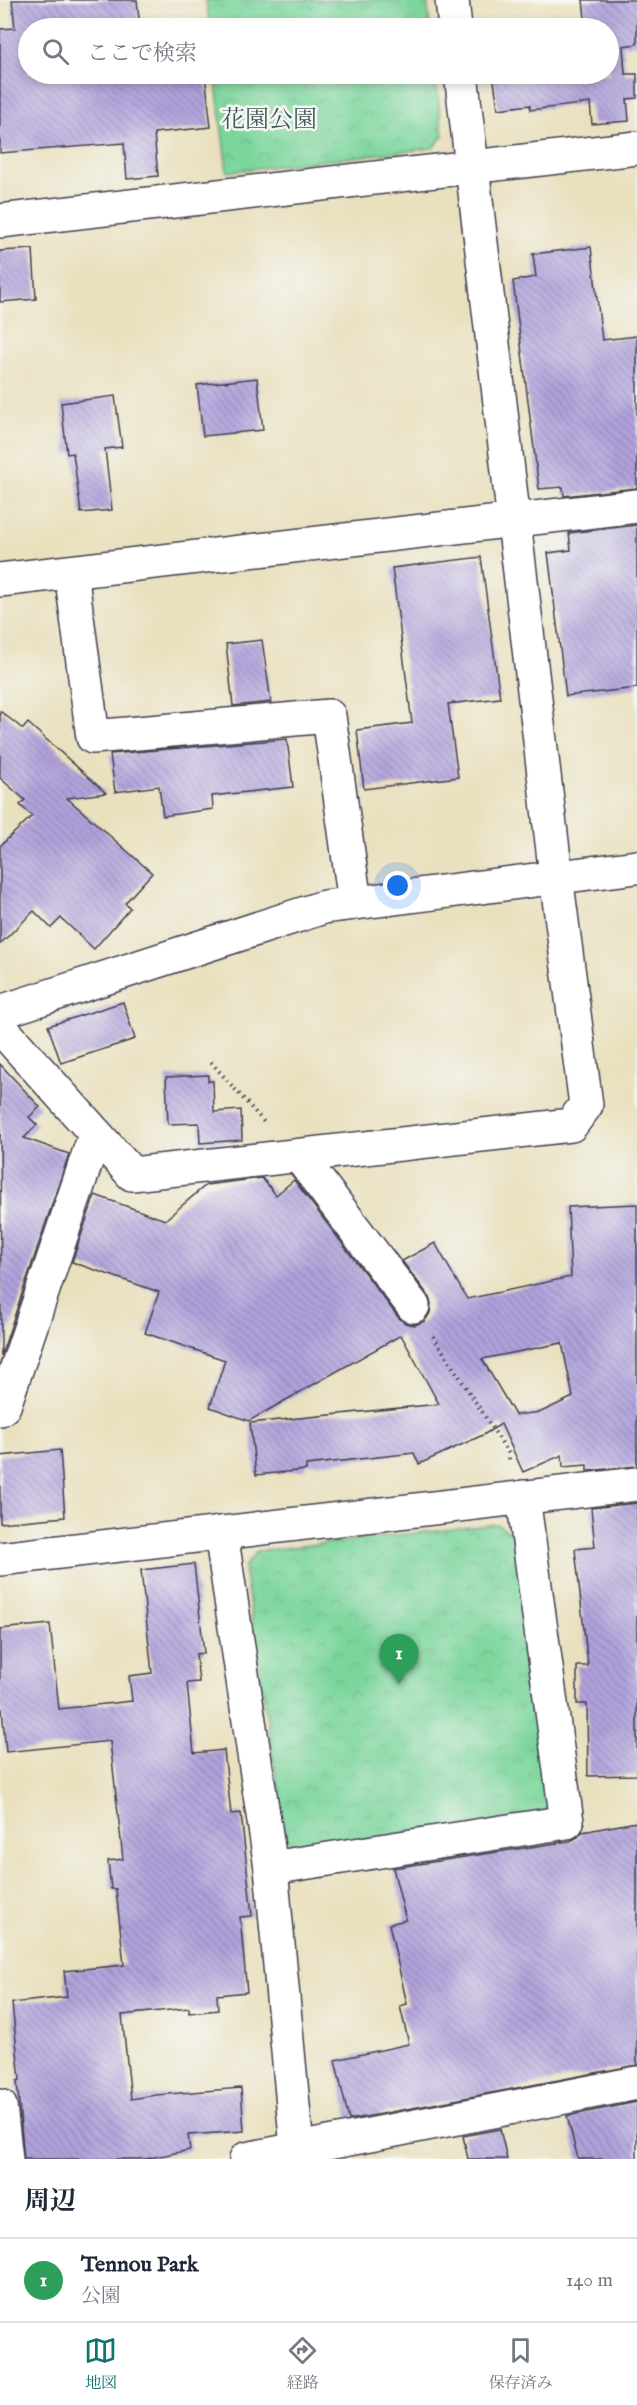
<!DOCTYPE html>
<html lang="ja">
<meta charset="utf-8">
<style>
body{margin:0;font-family:"IM FELL English","Noto Serif JP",serif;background:#f6f6f7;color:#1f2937}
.you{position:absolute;left:398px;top:886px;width:21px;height:21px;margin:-15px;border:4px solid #fff;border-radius:50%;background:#1a73e8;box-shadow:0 0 0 9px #1a73e833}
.badge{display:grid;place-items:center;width:39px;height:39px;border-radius:50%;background:#0f766e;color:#fff;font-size:20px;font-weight:700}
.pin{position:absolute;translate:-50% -50px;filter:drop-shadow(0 2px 3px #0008)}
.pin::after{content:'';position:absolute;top:32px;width:21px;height:18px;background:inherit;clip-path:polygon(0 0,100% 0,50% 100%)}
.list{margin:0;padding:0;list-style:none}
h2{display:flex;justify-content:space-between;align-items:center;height:78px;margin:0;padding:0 24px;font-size:26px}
h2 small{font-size:20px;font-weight:400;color:#747a83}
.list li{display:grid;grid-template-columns:39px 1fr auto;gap:18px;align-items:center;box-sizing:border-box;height:84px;padding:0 24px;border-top:2px solid #e0e1e3}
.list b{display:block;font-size:22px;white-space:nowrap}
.list p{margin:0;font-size:20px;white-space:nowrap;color:#747a83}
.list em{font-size:20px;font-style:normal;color:#747a83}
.icon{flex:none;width:33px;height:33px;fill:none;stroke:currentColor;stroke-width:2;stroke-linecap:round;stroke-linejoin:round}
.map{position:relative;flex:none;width:637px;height:2159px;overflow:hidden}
.search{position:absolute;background:#fff;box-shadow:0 3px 9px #0003;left:18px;right:18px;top:18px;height:66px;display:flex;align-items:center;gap:15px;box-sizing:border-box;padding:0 21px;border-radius:33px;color:#747a83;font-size:22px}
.sheet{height:162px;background:#fff}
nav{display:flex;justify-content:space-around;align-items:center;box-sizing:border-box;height:84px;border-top:2px solid #e0e1e3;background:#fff;font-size:16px;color:#747a83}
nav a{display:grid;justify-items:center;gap:3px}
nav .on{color:#0f766e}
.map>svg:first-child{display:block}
</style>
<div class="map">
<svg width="637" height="2159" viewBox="0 0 637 2159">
<defs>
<pattern id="park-crowns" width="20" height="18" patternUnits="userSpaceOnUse" patternTransform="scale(1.5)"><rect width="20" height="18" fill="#7cd69c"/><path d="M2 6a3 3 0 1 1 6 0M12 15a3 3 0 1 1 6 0" fill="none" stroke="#6bb787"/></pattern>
<pattern id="building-back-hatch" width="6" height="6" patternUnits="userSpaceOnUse" patternTransform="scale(1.5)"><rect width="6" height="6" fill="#b1a2dc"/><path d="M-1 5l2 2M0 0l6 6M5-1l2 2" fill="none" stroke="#9084b4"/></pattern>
</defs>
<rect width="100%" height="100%" fill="#f6f6f2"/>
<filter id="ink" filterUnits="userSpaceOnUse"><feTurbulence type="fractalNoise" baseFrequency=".0167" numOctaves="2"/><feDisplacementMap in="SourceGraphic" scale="12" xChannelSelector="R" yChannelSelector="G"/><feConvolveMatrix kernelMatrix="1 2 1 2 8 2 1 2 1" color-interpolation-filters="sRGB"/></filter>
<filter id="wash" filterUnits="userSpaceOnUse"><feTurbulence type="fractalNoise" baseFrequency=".008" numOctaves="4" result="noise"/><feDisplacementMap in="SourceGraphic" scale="24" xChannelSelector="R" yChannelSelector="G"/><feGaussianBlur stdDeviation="1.35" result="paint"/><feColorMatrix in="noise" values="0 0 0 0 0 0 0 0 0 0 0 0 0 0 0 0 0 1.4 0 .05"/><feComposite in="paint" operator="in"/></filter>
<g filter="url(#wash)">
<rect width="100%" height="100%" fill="#e9e0be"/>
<g fill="url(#park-crowns)" stroke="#4f7c6c" stroke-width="1.5">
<path d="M206,0H427L430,28H210Z"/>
<path d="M215,74H435L443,136L433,148L227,172Z"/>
<path d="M497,1524L516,1536L553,1801L541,1815L301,1849L285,1838L244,1567L257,1551Z"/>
</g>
<g id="blocks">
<g fill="url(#building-back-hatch)" fill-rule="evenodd">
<path d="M12,0H137L140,28H28V74H205L211,127L154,133L158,176L127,179L124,143L0,153V29L15,28Z"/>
<path d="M583,0H637V44L623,46L625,74H637V98L627,99L629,121L592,124L590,103L530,110V105L498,109L493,74H609V28H586Z"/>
<path d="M591,247L602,340L637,336V488L564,496L563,487L539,489L513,281L536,277L533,254Z"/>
<path d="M33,249L36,299L0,302V251Z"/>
<path d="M257,378L263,430L203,436L197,385Z"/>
<path d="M115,396L122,447L105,449L112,510L81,513L73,453L67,454L61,403Z"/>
<path d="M637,525V688L566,696L548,553L571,550L569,533Z"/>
<path d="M481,557L500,698L448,704L458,777L364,789L357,730L412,723L392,568Z"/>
<path d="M262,640L271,702L233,706L226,644Z"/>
<path d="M0,711L23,729L28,723L106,793L67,798L152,873L125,903L130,908L94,949L61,918L51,928L34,911L0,944V846L32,816L20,805L25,800L0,778Z"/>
<path d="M287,739L293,787L212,796L213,809L163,816L159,786L115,792L110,754Z"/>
<path d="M123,1002L135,1039L61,1063L48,1026Z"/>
<path d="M0,1064L40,1107L29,1117L37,1125L24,1138L69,1154L1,1356Z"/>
<path d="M208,1075V1081H213L214,1112L241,1110L242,1140L200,1143L199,1123L168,1124L166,1077Z"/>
<path d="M262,1178L276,1195L294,1180L398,1317L405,1323L415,1325L425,1321L430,1313L431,1303L428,1295L402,1261L435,1243L467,1299L571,1277L568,1207L637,1204V1466L587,1471V1465L563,1467L562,1455L523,1472L501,1424L483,1435L419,1464L414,1453L306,1465V1470L256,1475L250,1423L439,1404L401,1335L249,1421L210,1407L225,1360L145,1333L159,1292L72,1262L95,1195L165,1220L206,1185ZM562,1343L573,1397L541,1412L515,1415L482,1359Z"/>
<path d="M60,1450L65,1517L0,1523V1456Z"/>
<path d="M637,1503V1775L588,1776L587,1704H577V1666H588L575,1549L595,1547L591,1508Z"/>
<path d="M194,1564L204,1653L196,1654L199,1682L187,1683L194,1753L224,1750L231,1814L241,1813L252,1916L240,1917L247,1992L217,1995L218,2010L189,2013V2008L122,2015L131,2099L156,2095L241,2088L244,2131L188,2135L190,2150L145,2159H24L17,2081L20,2080L12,2003L67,1997L64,1971L124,1965L116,1889H111L108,1861L123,1859L110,1741L6,1752L2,1709H0V1629L50,1624L59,1709L132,1701L129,1676L152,1673L141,1570Z"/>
<path d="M637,1822V2065L349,2120L335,2060L409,2044L400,2006L407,2004L389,1924L406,1920L393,1868L570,1841L578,1837L582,1832Z"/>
<path d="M637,2102V2159H578L567,2116Z"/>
<path d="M500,2129L507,2159H468L463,2136Z"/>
</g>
</g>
</g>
<g filter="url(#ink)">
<use href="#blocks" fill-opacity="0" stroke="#403e4f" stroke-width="1.5"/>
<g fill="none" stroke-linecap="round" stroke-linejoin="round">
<defs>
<g id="minor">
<path d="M452,0L455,28"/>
<path d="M0,221L637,148"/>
<path d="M71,572L93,737L329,716L355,903"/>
<path d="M0,580L637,506"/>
<path d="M0,1012L324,907L637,867"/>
<path d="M0,1027L132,1174L571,1125L586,1105L556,876L461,74"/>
<path d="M300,1157L413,1306"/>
<path d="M0,1409L4,1406L95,1135"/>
<path d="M221,1533L271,1868L298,2159"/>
<path d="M0,1559L637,1484"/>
<path d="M271,1868L567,1822L523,1497"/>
<path d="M0,2106L6,2159"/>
<path d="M246,2159L637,2083"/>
</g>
</defs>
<use href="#minor" stroke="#403e4f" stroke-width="36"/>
<g stroke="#403e4f" stroke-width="4" stroke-dasharray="1.5 4.5" stroke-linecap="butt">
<path d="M211,1062L264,1122"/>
<path d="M433,1336L509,1454V1462"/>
</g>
<use href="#minor" stroke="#fff" stroke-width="33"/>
</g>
</g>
<g text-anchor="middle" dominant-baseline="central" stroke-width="5" stroke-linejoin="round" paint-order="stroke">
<g font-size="24" fill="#3d5858" stroke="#f6f6f2">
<text x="269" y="120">花園公園</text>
</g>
</g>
</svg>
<div class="you"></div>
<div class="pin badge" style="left:399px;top:1684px;background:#2e9e5b">1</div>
<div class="search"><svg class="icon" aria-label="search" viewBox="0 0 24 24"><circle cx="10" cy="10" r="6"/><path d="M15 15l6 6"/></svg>ここで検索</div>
</div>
<section class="sheet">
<h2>周辺<small></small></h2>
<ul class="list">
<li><span class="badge" style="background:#2e9e5b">1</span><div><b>Tennou Park</b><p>公園</p></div><em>140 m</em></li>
</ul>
</section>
<nav>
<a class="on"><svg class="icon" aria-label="map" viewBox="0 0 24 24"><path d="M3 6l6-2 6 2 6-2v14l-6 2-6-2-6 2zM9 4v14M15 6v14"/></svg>地図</a>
<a><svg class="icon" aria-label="directions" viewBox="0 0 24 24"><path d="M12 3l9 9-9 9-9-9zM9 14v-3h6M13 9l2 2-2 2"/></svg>経路</a>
<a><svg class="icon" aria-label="saved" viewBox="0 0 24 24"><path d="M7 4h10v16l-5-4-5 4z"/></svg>保存済み</a>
</nav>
